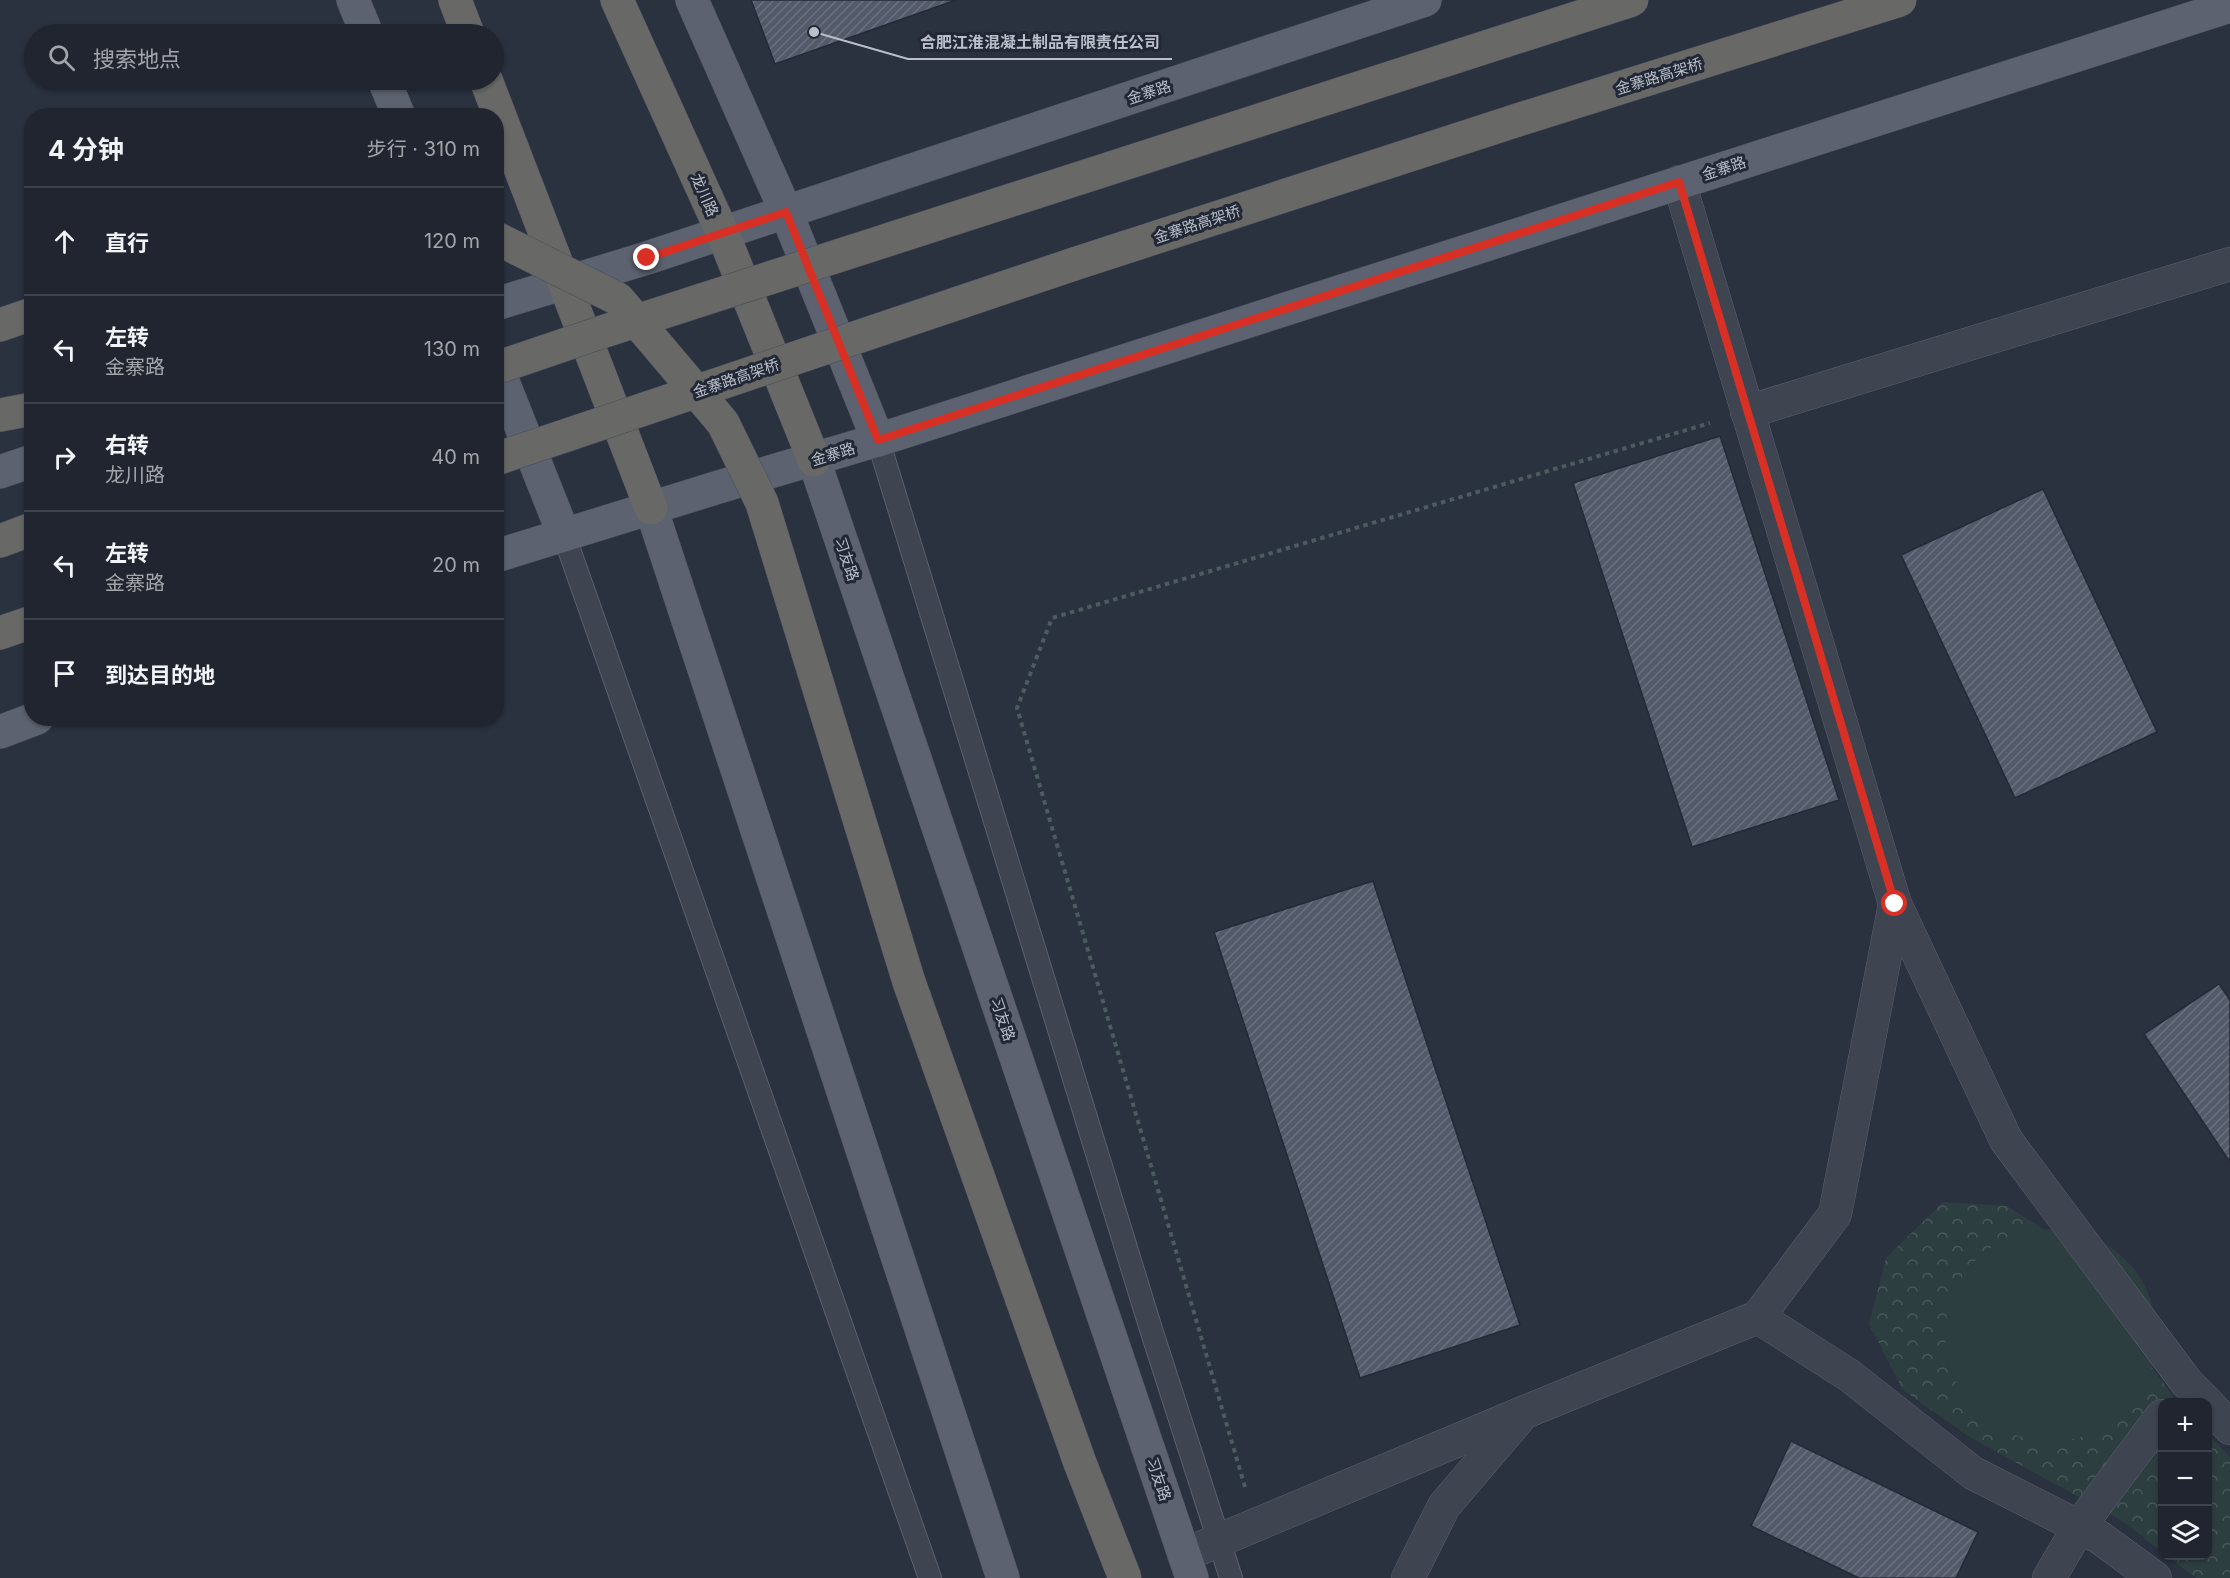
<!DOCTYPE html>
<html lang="zh">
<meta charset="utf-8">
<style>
body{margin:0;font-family:Inter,"Noto Sans SC",sans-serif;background:#282d37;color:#f1f3f6}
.controls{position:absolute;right:18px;bottom:18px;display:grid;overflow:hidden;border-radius:12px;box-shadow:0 2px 4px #0004}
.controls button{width:54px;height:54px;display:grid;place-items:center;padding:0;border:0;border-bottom:2px solid #3d424b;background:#20252f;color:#f1f3f6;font:30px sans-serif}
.stop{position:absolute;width:18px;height:18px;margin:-14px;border:4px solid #d93025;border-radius:50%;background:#fff}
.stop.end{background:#d93025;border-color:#fff;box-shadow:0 2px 6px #0008}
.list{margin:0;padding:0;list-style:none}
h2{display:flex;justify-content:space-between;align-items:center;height:78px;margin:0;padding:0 24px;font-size:26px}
h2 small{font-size:20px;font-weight:400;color:#a2a5aa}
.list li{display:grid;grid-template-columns:39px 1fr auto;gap:18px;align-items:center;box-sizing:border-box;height:108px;padding:0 24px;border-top:2px solid #3d424b}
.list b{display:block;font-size:22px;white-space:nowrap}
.list p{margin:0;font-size:20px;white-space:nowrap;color:#a2a5aa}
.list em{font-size:20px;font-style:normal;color:#a2a5aa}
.icon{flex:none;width:33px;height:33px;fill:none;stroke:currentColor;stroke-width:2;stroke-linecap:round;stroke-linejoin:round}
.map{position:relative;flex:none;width:2230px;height:1578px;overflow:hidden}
.search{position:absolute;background:#20252f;box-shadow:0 2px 4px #0004;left:24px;top:24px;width:480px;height:66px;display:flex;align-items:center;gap:15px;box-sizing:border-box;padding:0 21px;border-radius:33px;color:#a2a5aa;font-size:22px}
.panel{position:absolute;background:#20252f;box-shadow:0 2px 4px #0004;left:24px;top:108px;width:480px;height:618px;border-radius:24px}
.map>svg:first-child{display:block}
</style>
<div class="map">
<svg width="2230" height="1578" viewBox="0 0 2230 1578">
<defs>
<pattern id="forest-crowns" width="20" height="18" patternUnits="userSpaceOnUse" patternTransform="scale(1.5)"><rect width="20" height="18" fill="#2d3e41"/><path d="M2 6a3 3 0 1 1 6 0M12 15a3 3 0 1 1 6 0" fill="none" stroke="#49585b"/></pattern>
<pattern id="building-hatch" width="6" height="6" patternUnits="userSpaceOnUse" patternTransform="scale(1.5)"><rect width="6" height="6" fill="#535a6a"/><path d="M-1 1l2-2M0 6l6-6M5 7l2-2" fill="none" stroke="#6a707e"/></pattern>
</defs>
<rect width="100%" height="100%" fill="#2a313f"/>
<g fill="url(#forest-crowns)">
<path d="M1943,1202L2007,1206L2052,1235L2094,1287L2177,1402H2162V1552L2124,1522L1968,1436L1903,1390L1869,1324L1886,1258Z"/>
<path d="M2208,1434L2230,1457V1578H2196L2167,1556H2208Z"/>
</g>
<circle fill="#2d3e41" cx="2051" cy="1335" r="106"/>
<g fill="url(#building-hatch)" stroke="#242a37" stroke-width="1.5">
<path d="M751,0H956L775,64Z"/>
<path d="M1720,436L1839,800L1692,847L1573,483Z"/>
<path d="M2043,489L2157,732L2015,798L1901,555Z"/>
<path d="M1373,881L1520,1325L1360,1378L1214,932Z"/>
<path d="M2219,984L2230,1000V1162L2144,1034Z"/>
<path d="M1791,1441L1978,1532L1956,1578H1859L1751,1526Z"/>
</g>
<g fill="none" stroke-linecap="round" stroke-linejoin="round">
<defs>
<g id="service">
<path d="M878,440L1150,1326L1231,1578"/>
<path d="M564,535L930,1578"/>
</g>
<g id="minor">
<path d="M1679,182L1895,904L2006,1140L2187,1383L2206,1402"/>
<path d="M1747,412L2230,264"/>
<path d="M1758,1317L1835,1214L1895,904"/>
<path d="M2208,1404L2230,1428"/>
<path d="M1184,1555L1525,1412L1758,1317L1850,1376L1973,1473L2099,1537L2155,1578"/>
<path d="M1408,1578L1444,1506L1519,1418"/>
<path d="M2049,1578L2079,1527L2162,1416"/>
</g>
<g id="primary">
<path d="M353,0L367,34"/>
<path d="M692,0L786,212L878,440"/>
<path d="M384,80L399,116"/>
<path d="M496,304L647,258L1425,0"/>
<path d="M496,364L564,535"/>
<path d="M814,460L1192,1578"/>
<path d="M0,472L32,461"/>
<path d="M651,508L1003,1578"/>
<path d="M496,556L722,486L878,440L2230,6"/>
<path d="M0,732L37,718"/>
</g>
<g id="trunk">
<path d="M455,0L468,34"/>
<path d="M617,0L723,234L814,460"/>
<path d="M486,80L651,508"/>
<path d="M0,325L32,314"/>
<path d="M0,415L32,409"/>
<path d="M0,541L32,529"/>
<path d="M0,633L32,622"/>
</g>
</defs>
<use href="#service" stroke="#5b616d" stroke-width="24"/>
<use href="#minor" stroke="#5b616d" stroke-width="34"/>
<use href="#primary" stroke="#474c59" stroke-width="34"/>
<use href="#trunk" stroke="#484e5a" stroke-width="34"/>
<path stroke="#4c5b5f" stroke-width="4" stroke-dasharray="4.5 4.5" stroke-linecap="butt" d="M1245,1487L1017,708L1052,618L1710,423"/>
<use href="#service" stroke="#3e4450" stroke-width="22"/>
<use href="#minor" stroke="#3e4450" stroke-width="33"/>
<use href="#primary" stroke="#5c626f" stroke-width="33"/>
<use href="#trunk" stroke="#686866" stroke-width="33"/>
<defs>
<g id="trunk-bridge">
<path d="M496,238L618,299L723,423L762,503L909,982L1080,1463L1125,1578"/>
<path d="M496,368L602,332L1632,0"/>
<path d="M496,459L1074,264L1524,118L1900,0"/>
</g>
</defs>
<use href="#trunk-bridge" stroke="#484e5a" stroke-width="34" stroke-linecap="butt"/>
<use href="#trunk-bridge" stroke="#686866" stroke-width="33"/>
</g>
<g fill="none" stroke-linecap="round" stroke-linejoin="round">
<path stroke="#d93025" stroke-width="8" d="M647,258L786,212L878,440L1679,182L1895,904"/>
</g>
<g text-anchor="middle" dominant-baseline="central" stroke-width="6" stroke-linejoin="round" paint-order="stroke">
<g font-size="15" fill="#babfca" stroke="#222835">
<text transform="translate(1659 76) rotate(-17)">金寨路高架桥</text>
<text transform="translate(1149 92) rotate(-18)">金寨路</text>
<text transform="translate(1724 168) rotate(-18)">金寨路</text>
<text transform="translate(705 195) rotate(66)">龙川路</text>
<text transform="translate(1197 224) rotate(-18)">金寨路高架桥</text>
<text transform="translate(736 378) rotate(-19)">金寨路高架桥</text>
<text transform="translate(833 454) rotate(-17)">金寨路</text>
<text transform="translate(847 559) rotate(71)">习友路</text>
<text transform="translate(1003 1019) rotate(71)">习友路</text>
<text transform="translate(1159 1479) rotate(71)">习友路</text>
</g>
</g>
<path fill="none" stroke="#babfca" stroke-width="2" d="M814 32L908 59H1172"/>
<circle fill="#babfca" stroke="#222835" stroke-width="2" cx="814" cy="32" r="6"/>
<g font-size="16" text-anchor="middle" font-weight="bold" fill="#babfca" stroke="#222835" stroke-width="6" stroke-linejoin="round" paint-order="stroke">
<text x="1040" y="48">合肥江淮混凝土制品有限责任公司</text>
</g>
</svg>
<div class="controls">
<button>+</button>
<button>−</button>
<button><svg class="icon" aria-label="layers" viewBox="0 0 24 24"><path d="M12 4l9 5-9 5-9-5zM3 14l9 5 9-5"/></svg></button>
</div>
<div class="stop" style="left:1895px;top:904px"></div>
<div class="stop end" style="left:647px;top:258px"></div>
<div class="search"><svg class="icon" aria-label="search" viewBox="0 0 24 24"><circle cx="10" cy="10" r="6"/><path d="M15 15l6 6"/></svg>搜索地点</div>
<section class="panel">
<h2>4 分钟<small>步行 · 310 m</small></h2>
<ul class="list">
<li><svg class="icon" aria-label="ahead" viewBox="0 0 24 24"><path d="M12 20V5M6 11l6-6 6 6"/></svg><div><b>直行</b></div><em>120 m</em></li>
<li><svg class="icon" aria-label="left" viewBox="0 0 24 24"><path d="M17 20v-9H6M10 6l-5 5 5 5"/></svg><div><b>左转</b><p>金寨路</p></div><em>130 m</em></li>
<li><svg class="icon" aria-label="right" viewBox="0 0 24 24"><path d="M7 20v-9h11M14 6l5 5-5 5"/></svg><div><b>右转</b><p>龙川路</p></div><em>40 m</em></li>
<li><svg class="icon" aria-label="left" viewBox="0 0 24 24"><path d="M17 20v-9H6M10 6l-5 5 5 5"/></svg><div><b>左转</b><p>金寨路</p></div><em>20 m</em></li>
<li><svg class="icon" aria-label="arrive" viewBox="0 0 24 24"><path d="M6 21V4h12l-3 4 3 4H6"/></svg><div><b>到达目的地</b></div></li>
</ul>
</section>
</div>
